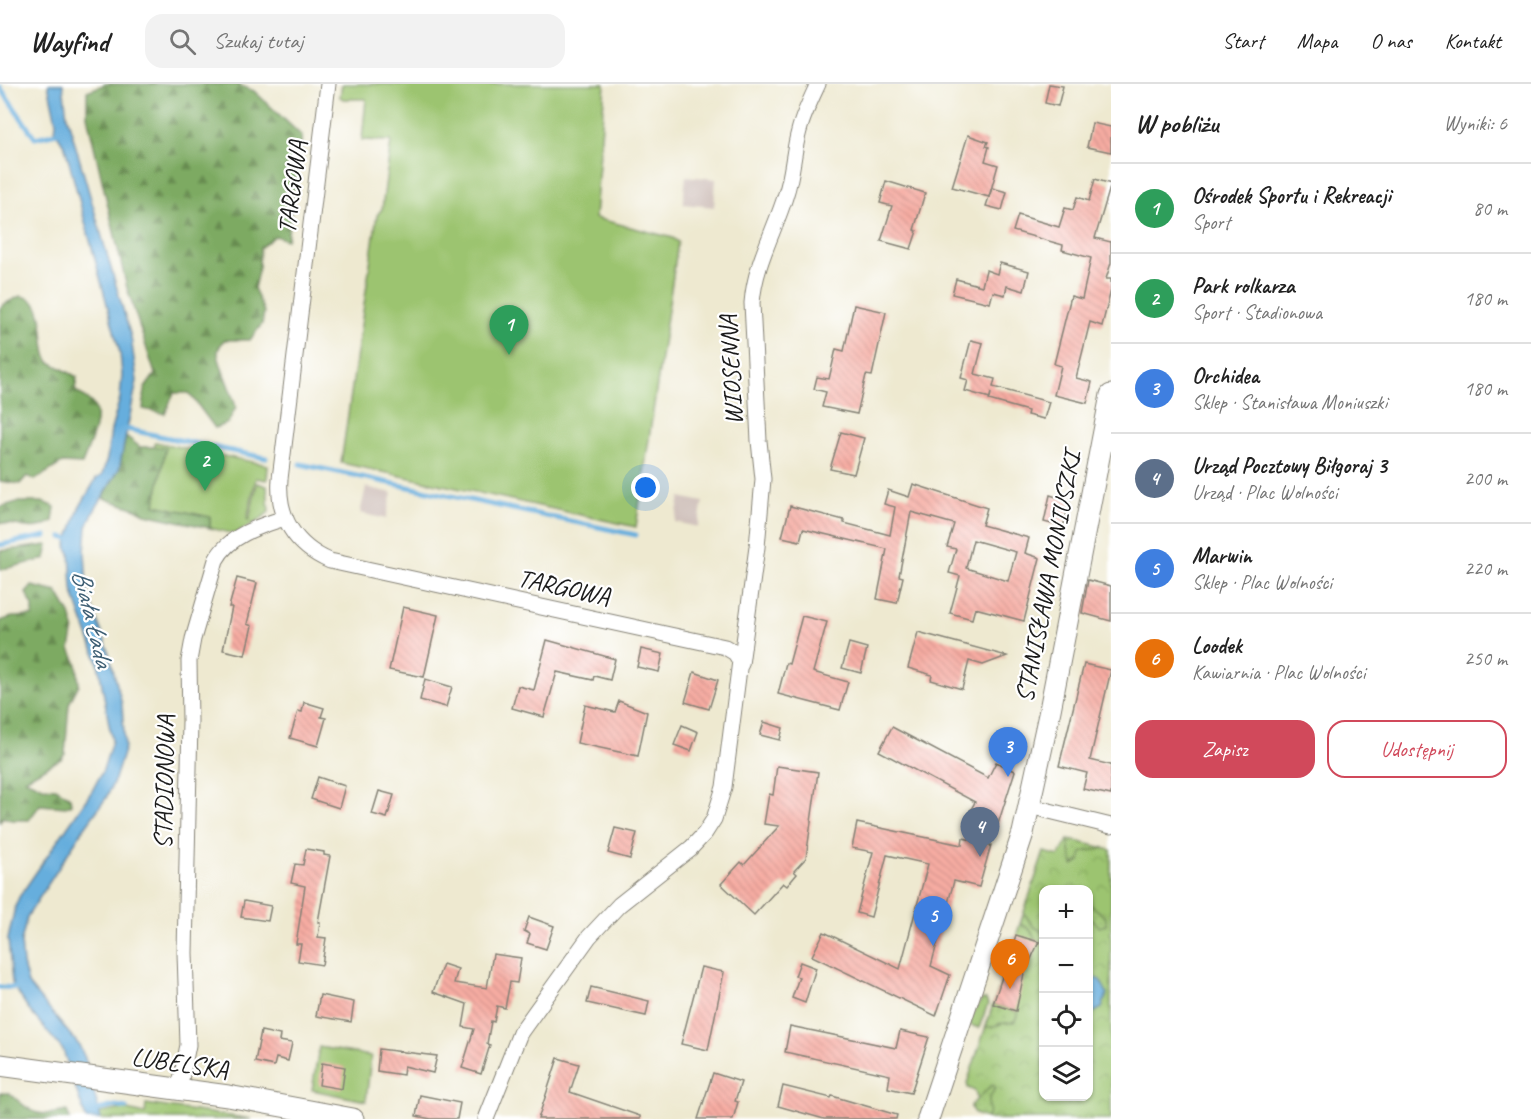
<!DOCTYPE html>
<html lang="pl">
<meta charset="utf-8">
<style>
body{margin:0;font-family:Caveat,sans-serif;background:#f2f2f2;color:#222}
.controls{position:absolute;right:18px;bottom:18px;display:grid;overflow:hidden;border-radius:12px;box-shadow:0 2px 4px #0004}
.controls button{width:54px;height:54px;display:grid;place-items:center;padding:0;border:0;border-bottom:2px solid #e0e0e0;background:#fff;color:#222;font:30px sans-serif}
.you{position:absolute;left:646px;top:404px;width:21px;height:21px;margin:-15px;border:4px solid #fff;border-radius:50%;background:#1a73e8;box-shadow:0 0 0 9px #1a73e833}
.badge{display:grid;place-items:center;width:39px;height:39px;border-radius:50%;background:#d1495b;color:#fff;font-size:20px;font-weight:700}
.pin{position:absolute;translate:-50% -50px;filter:drop-shadow(0 2px 3px #0008)}
.pin::after{content:'';position:absolute;top:32px;width:21px;height:18px;background:inherit;clip-path:polygon(0 0,100% 0,50% 100%)}
.list{margin:0;padding:0;list-style:none}
h2{display:flex;justify-content:space-between;align-items:center;height:78px;margin:0;padding:0 24px;font-size:26px}
h2 small{font-size:20px;font-weight:400;color:#767676}
.list li{display:grid;grid-template-columns:39px 1fr auto;gap:18px;align-items:center;box-sizing:border-box;height:90px;padding:0 24px;border-top:2px solid #e0e0e0}
.list b{display:block;font-size:22px;white-space:nowrap}
.list p{margin:0;font-size:20px;white-space:nowrap;color:#767676}
.list em{font-size:20px;font-style:normal;color:#767676}
.actions{display:flex;gap:12px;padding:18px 24px}
.actions a{flex:1;padding:14px 0;border:2px solid #d1495b;border-radius:18px;text-align:center;font-size:21px;color:#d1495b}
.actions .main{background:#d1495b;color:#fff}
.icon{flex:none;width:33px;height:33px;fill:none;stroke:currentColor;stroke-width:2;stroke-linecap:round;stroke-linejoin:round}
.map{position:relative;flex:none;width:1111px;height:1035px;overflow:hidden}
header{display:flex;align-items:center;gap:36px;box-sizing:border-box;height:84px;padding:0 30px;background:#fff;border-bottom:2px solid #e0e0e0}
header strong{font-size:28px}
nav{display:flex;gap:33px;margin-inline-start:auto;font-size:21px}
.search{width:420px;height:54px;background:#f2f2f2;display:flex;align-items:center;gap:15px;box-sizing:border-box;padding:0 21px;border-radius:18px;color:#767676;font-size:22px}
main{display:flex}
aside{flex:1;background:#fff}
.map>svg:first-child{display:block}
</style>
<header>
<strong>Wayfind</strong>
<div class="search"><svg class="icon" aria-label="search" viewBox="0 0 24 24"><circle cx="10" cy="10" r="6"/><path d="M15 15l6 6"/></svg>Szukaj tutaj</div>
<nav><a>Start</a><a>Mapa</a><a>O nas</a><a>Kontakt</a></nav>
</header>
<main>
<div class="map">
<svg width="1111" height="1035" viewBox="0 0 1111 1035">
<defs>
<pattern id="forest-firs" width="22" height="20" patternUnits="userSpaceOnUse" patternTransform="scale(1.5)"><rect width="22" height="20" fill="#7daa62"/><path d="M5 1l3.5 6h-7zM16 11l3.5 6h-7z" fill="#668a50"/></pattern>
<pattern id="park-crowns" width="20" height="18" patternUnits="userSpaceOnUse" patternTransform="scale(1.5)"><rect width="20" height="18" fill="#9cc470"/><path d="M2 6a3 3 0 1 1 6 0M12 15a3 3 0 1 1 6 0" fill="none" stroke="#86a860"/></pattern>
<pattern id="garden-dots" width="8" height="8" patternUnits="userSpaceOnUse" patternTransform="scale(1.5)"><rect width="8" height="8" fill="#9cc470"/><path d="M2 2h.1M6 6h.1" fill="none" stroke="#86a860" stroke-width="1.8" stroke-linecap="round"/></pattern>
<pattern id="building-back-hatch" width="6" height="6" patternUnits="userSpaceOnUse" patternTransform="scale(1.5)"><rect width="6" height="6" fill="#f6aca2"/><path d="M-1 5l2 2M0 0l6 6M5-1l2 2" fill="none" stroke="#d2938b"/></pattern>
</defs>
<rect width="100%" height="100%" fill="#fff"/>
<filter id="ink" filterUnits="userSpaceOnUse"><feTurbulence type="fractalNoise" baseFrequency=".0167" numOctaves="2"/><feDisplacementMap in="SourceGraphic" scale="12" xChannelSelector="R" yChannelSelector="G"/><feConvolveMatrix kernelMatrix="1 2 1 2 8 2 1 2 1" color-interpolation-filters="sRGB"/></filter>
<filter id="wash" filterUnits="userSpaceOnUse"><feTurbulence type="fractalNoise" baseFrequency=".008" numOctaves="4" result="noise"/><feDisplacementMap in="SourceGraphic" scale="24" xChannelSelector="R" yChannelSelector="G"/><feGaussianBlur stdDeviation="1.35" result="paint"/><feColorMatrix in="noise" values="0 0 0 0 0 0 0 0 0 0 0 0 0 0 0 0 0 1.4 0 .05"/><feComposite in="paint" operator="in"/></filter>
<g filter="url(#wash)">
<rect width="100%" height="100%" fill="#eee9d0"/>
<g fill="#cfc0ba">
<path d="M686,92L716,95L714,123L683,120Z"/>
<path d="M366,403L392,409L386,435L360,429Z"/>
<path d="M680,413L703,418L698,443L675,438Z"/>
</g>
<g fill="#9cc470" stroke="#5c7046" stroke-width="1.5">
<path d="M342,0H605L595,134L673,154L678,158L636,443L341,379L377,131L382,125L391,57L362,56L366,15H343L340,13Z"/>
<path d="M155,358L268,381L267,396L256,394L247,435L249,436L257,399L267,402L269,428L258,437L234,450L210,444V433L155,421Z"/>
<path d="M982,915L986,916L988,920L979,944L970,941L972,931Z"/>
<path d="M319,963L371,972L366,1017L312,1006Z"/>
<path d="M146,1020L251,1035H101L99,1029L123,1025L145,1030Z"/>
</g>
<g fill="url(#forest-firs)" stroke="#4c633f" stroke-width="1.5">
<path d="M106,0H236L254,7L302,52L287,156L275,152L260,164L259,183L254,204L264,228L262,240L250,256H224C221,260 218,264 218,268C217,276 233,311 236,323L228,339L215,344L189,309H174L165,330L143,325L145,304L155,290L127,204L87,32V7Z"/>
<path d="M20,212C50,215 39,255 48,277L77,293L75,306C81,311 90,316 94,322C102,337 87,366 82,380L62,379L35,396L27,392L20,400L0,397V224L4,220Z"/>
<path d="M126,352L140,363H166L155,421L210,433V444L145,430L136,425L103,414L119,385Z"/>
<path d="M17,418H42L55,423L53,437C33,450 22,440 0,439V423Z"/>
<path d="M48,461L45,475L0,486V467Z"/>
<path d="M32,502L57,508L70,530L74,544L70,565L77,580L79,600L69,620L65,670L61,675L25,695L43,703L56,704L70,713L71,720L66,723L40,721L29,736H11L3,733L0,738V537L12,533L33,532V522L26,509Z"/>
<path d="M0,1009H9C33,1029 36,1034 67,1027L70,1035H0Z"/>
</g>
<path fill="url(#park-crowns)" stroke="#5c7046" stroke-width="1.5" fill-rule="evenodd" d="M1068,756L1111,766V1035H990L976,1030L971,1023L977,1015L975,1007L968,1004L967,999L1044,768L1059,772ZM1044,806H1088V1012H1044Z"/>
<g fill="url(#garden-dots)" stroke="#5c7046" stroke-width="1.5">
<path d="M1068,756H1070L1105,764L1082,768L1080,777L1073,781Z"/>
<path d="M1089,819L1106,834V841L1099,843L1093,835L1089,836Z"/>
<path d="M1024,829L1033,842L1043,848L1042,859L1035,857C1034,848 1028,843 1020,840Z"/>
<path d="M993,920L1018,928C1014,944 1011,936 1000,940C994,942 993,944 986,943Z"/>
<path d="M993,1000L995,1004C993,1008 990,1012 989,1017C988,1024 992,1027 986,1034C978,1031 971,1030 971,1021Z"/>
</g>
<g fill="#66aedd" stroke="#41657c" stroke-width="1.5">
<path d="M48,0H63L67,32L131,253L137,297L119,385L93,429L87,443L85,468L87,503L90,517L108,565L122,620L125,663L115,695L106,714L83,746L27,833L21,858L23,880L28,900L79,961L85,974L101,1035H86L63,966L29,926L12,899L8,855L15,823L19,813L92,707L103,686L112,657L98,579L76,518L72,505L70,469L66,463L79,424L96,395L102,391L107,375L111,346L120,314L122,291L120,269L65,63L55,47L56,38Z"/>
<path d="M1089,891L1100,896L1107,909L1102,924L1089,931Z"/>
</g>
<g fill="none" stroke-linecap="round" stroke-linejoin="round">
<g stroke="#66aedd" stroke-width="5">
<path d="M0,3L35,54L61,48"/>
<path d="M121,344L266,374"/>
<path d="M300,380L636,451"/>
<path d="M62,453L75,457"/>
<path d="M0,461L46,452"/>
<path d="M0,903L19,904"/>
<path d="M92,1027L116,1022L126,1024"/>
</g>
</g>
<g id="blocks">
<g fill="url(#building-back-hatch)" fill-rule="evenodd">
<path d="M1049,0L1063,2L1058,22L1045,19Z"/>
<path d="M1092,39L1111,43V68L1087,63Z"/>
<path d="M968,51L988,58L986,62L989,63L985,77L998,81L989,113L952,103Z"/>
<path d="M1095,95L1111,100L1095,154L1111,158V179L1106,195H1111V206L1102,242L1090,238L1076,294L1092,298L1087,319L1054,311L1061,282L1054,280L1071,212L1082,215L1091,174L1062,166L1063,161L1013,147L1018,131L1059,143L1065,124L1073,126L1077,113L1089,117Z"/>
<path d="M886,97L925,109L914,146L917,147L911,165L881,157L892,122L880,119Z"/>
<path d="M992,104L1007,108L1002,126L986,122Z"/>
<path d="M1000,179L1029,187L1024,207L1007,202L1005,211L993,208L990,219L952,210L956,195L982,202L986,186L997,190Z"/>
<path d="M854,221L886,228L872,292L866,291L857,330L822,323L826,308L814,305L817,293L829,295L836,265L844,267Z"/>
<path d="M971,256L983,259L975,290L995,295L993,303L1049,318L1044,335L1027,331L1028,327L989,316L991,309L990,314L965,307L968,296L961,294Z"/>
<path d="M841,348L864,354L854,390L830,385Z"/>
<path d="M913,400L987,424L982,441L1029,454L1025,469L1040,474L1024,537L975,524L972,535L950,529L960,492L949,489L956,465L947,463L954,440L911,428L899,492L903,493L897,519L877,515L887,465L803,445L800,457L782,453L790,422L844,436V439L890,451L895,423L884,420L888,406L909,413ZM973,456L1016,468L1008,497L966,484Z"/>
<path d="M1050,411L1070,417L1063,443L1044,438Z"/>
<path d="M237,494L257,499L247,540L252,542L245,571L223,566L232,523H229Z"/>
<path d="M1088,496L1111,502V537L1082,529Z"/>
<path d="M403,523L438,531L424,593L389,586Z"/>
<path d="M802,532L827,538L813,588L848,598L840,626L778,610L786,579L789,580Z"/>
<path d="M918,548L955,558L1007,572L983,581L969,577L962,605L931,596L932,591L908,584Z"/>
<path d="M547,556L615,575L610,596L594,592L593,596L557,588L544,633L512,624L518,602L534,606Z"/>
<path d="M849,559L867,564L861,589L842,584Z"/>
<path d="M641,565L663,570L659,588L637,583Z"/>
<path d="M1084,580L1111,586L1090,676L1111,681V711L1083,705L1087,689L1059,682Z"/>
<path d="M694,588L718,596L709,625L685,618Z"/>
<path d="M425,595L452,603L446,623L420,616Z"/>
<path d="M619,617L647,628L638,672L577,659L585,621L615,628Z"/>
<path d="M304,618L324,624L321,633L326,634L318,662L290,654L298,627L302,628Z"/>
<path d="M764,638L783,644L780,656L760,651Z"/>
<path d="M682,641L698,648L691,667L674,661Z"/>
<path d="M892,643L988,694L996,678L1015,687L997,743L969,729L975,718L879,667Z"/>
<path d="M777,682L818,688L806,774L794,787L797,790L787,802L783,799L754,831L721,800L741,778L744,781L779,742L764,740L769,710L773,711Z"/>
<path d="M318,693L345,702L339,724L311,715Z"/>
<path d="M379,707L394,711L387,734L372,730Z"/>
<path d="M857,739L962,761L963,754L991,761L979,803L954,797L931,882L950,891L936,932L812,872L824,848L900,885L928,780L887,771L871,833L857,829L873,768L852,764Z"/>
<path d="M615,744L637,749L630,775L608,769Z"/>
<path d="M306,765L324,768V771L330,772L318,838H320L318,853L326,854L322,881L298,877L301,860H296L305,802L291,799L295,780L303,781Z"/>
<path d="M244,817L271,822L268,837L241,833Z"/>
<path d="M529,833L554,842L546,865L527,859L530,850L524,847Z"/>
<path d="M1016,851L1039,858L1024,890L1016,927L993,920Z"/>
<path d="M493,870L521,874L517,899L510,898L505,924L497,922L494,938L491,937L487,960L490,961L481,990L462,984L474,945L463,943L467,920L433,908L443,880L458,885L454,899L487,904Z"/>
<path d="M800,878L816,884L805,919L792,914L799,893L795,892Z"/>
<path d="M701,883L724,888L708,966L681,960Z"/>
<path d="M591,903L649,917L646,932L587,919Z"/>
<path d="M320,911L354,918L351,938L316,932Z"/>
<path d="M790,942L896,964L900,947L929,953L911,1009L888,1004L890,991L785,968Z"/>
<path d="M261,947L280,951L279,957L292,959L288,977L276,974L274,982L255,978Z"/>
<path d="M379,965L437,972L433,989L404,982L403,991L377,987Z"/>
<path d="M558,974L579,980L570,1008L640,1032V1035H538Z"/>
<path d="M322,979L345,983L342,1005L319,1001Z"/>
<path d="M713,989L741,998L735,1017L738,1018L733,1035H698Z"/>
<path d="M783,1002L831,1014L832,1012L897,1031L896,1035H824L778,1022Z"/>
<path d="M420,1011L460,1019L457,1035H431L416,1032Z"/>
</g>
</g>
</g>
<g filter="url(#ink)">
<use href="#blocks" fill-opacity="0" stroke="#858276" stroke-width="1.5"/>
<g fill="none" stroke-linecap="round" stroke-linejoin="round">
<defs>
<g id="street">
<path d="M328,0L280,395C277,433 295,462 330,477L725,563L735,569L740,577L724,703L714,735L705,749L691,764L619,821L589,853L520,949L486,1035"/>
<path d="M741,580L757,463L763,395L759,357L752,219C755,179 775,147 786,110C793,89 793,68 799,47C803,31 811,15 818,0"/>
<path d="M1029,722L1111,742"/>
<path d="M179,1005L188,961L185,869L190,637L189,577L193,555L216,476C229,451 260,442 285,434"/>
</g>
<g id="secondary">
<path d="M0,981L228,1012L353,1035"/>
<path d="M928,1035L1023,749L1050,626L1111,311"/>
</g>
</defs>
<use href="#street" stroke="#858276" stroke-width="17"/>
<use href="#secondary" stroke="#858276" stroke-width="23"/>
<use href="#street" stroke="#fff" stroke-width="15"/>
<use href="#secondary" stroke="#fff" stroke-width="21"/>
</g>
</g>
<g text-anchor="middle" dominant-baseline="central" stroke-width="4.5" stroke-linejoin="round" paint-order="stroke">
<g font-size="26" fill="#1c1c1c" stroke="#fff">
<text transform="translate(292 103) rotate(-83)">TARGOWA</text>
<text transform="translate(731 286) rotate(-93)">WIOSENNA</text>
<text transform="translate(1048 493) rotate(-79)">STANISŁAWA MONIUSZKI</text>
<text transform="translate(564 503) rotate(12)">TARGOWA</text>
<text transform="translate(164 698) rotate(-89)">STADIONOWA</text>
<text transform="translate(180 979) rotate(8)">LUBELSKA</text>
</g>
<g font-size="27" font-style="italic" fill="#3d5e73" stroke="#fff">
<text transform="translate(93 534) rotate(76)">Biała Łada</text>
</g>
</g>
</svg>
<div class="controls">
<button>+</button>
<button>−</button>
<button><svg class="icon" aria-label="locate" viewBox="0 0 24 24"><circle cx="12" cy="12" r="6"/><path d="M12 2v4M12 18v4M2 12h4M18 12h4"/></svg></button>
<button><svg class="icon" aria-label="layers" viewBox="0 0 24 24"><path d="M12 4l9 5-9 5-9-5zM3 14l9 5 9-5"/></svg></button>
</div>
<div class="you"></div>
<div class="pin badge" style="left:509px;top:271px;background:#2e9e5b">1</div>
<div class="pin badge" style="left:205px;top:407px;background:#2e9e5b">2</div>
<div class="pin badge" style="left:1008px;top:693px;background:#3f7fe0">3</div>
<div class="pin badge" style="left:980px;top:773px;background:#5c6f8a">4</div>
<div class="pin badge" style="left:933px;top:862px;background:#3f7fe0">5</div>
<div class="pin badge" style="left:1010px;top:905px;background:#e8710a">6</div>
</div>
<aside>
<h2>W pobliżu<small>Wyniki: 6</small></h2>
<ul class="list">
<li><span class="badge" style="background:#2e9e5b">1</span><div><b>Ośrodek Sportu i Rekreacji</b><p>Sport</p></div><em>80 m</em></li>
<li><span class="badge" style="background:#2e9e5b">2</span><div><b>Park rolkarza</b><p>Sport · Stadionowa</p></div><em>180 m</em></li>
<li><span class="badge" style="background:#3f7fe0">3</span><div><b>Orchidea</b><p>Sklep · Stanisława Moniuszki</p></div><em>180 m</em></li>
<li><span class="badge" style="background:#5c6f8a">4</span><div><b>Urząd Pocztowy Biłgoraj 3</b><p>Urząd · Plac Wolności</p></div><em>200 m</em></li>
<li><span class="badge" style="background:#3f7fe0">5</span><div><b>Marwin</b><p>Sklep · Plac Wolności</p></div><em>220 m</em></li>
<li><span class="badge" style="background:#e8710a">6</span><div><b>Loodek</b><p>Kawiarnia · Plac Wolności</p></div><em>250 m</em></li>
</ul>
<div class="actions"><a class="main">Zapisz</a><a>Udostępnij</a></div>
</aside>
</main>
